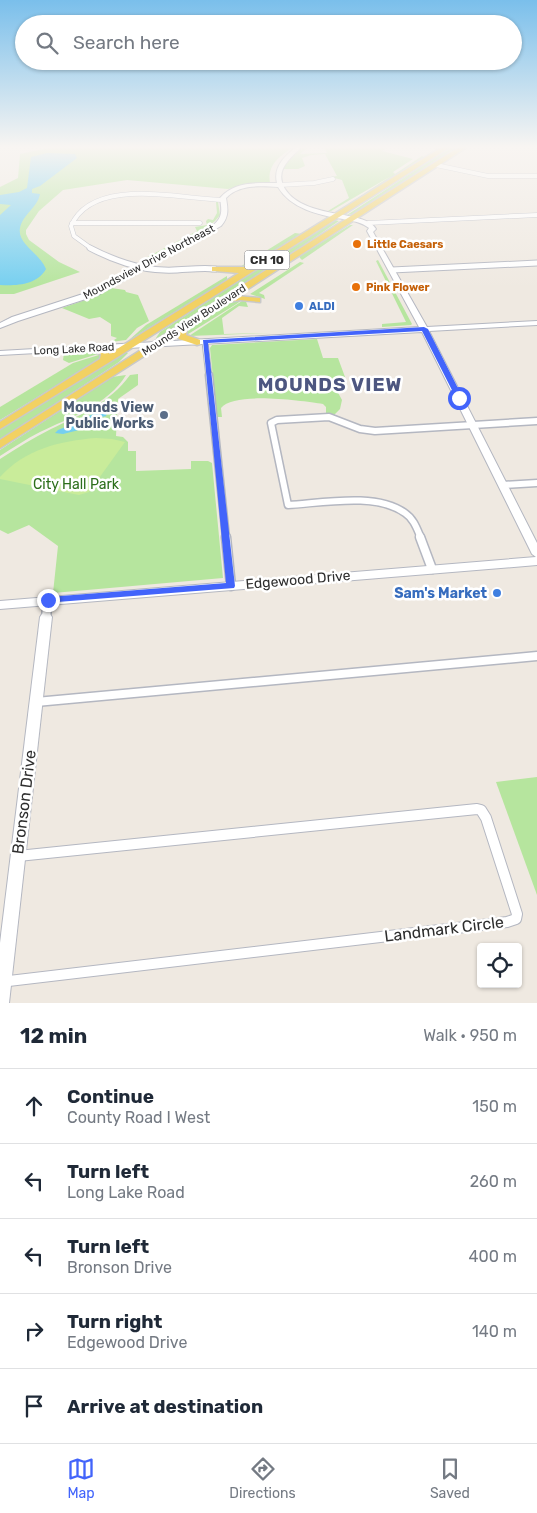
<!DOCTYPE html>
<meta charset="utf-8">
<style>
body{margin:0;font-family:Rubik,sans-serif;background:#f2f2f3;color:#1f2937}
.controls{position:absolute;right:15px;bottom:15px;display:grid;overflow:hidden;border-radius:5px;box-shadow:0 1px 4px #0004}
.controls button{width:45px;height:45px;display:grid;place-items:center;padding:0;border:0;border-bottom:1px solid #e0e1e3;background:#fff;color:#1f2937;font:25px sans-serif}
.stop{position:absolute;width:15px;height:15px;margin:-11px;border:4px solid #4264fb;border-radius:50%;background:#fff}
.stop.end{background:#4264fb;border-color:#fff;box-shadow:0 1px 5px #0008}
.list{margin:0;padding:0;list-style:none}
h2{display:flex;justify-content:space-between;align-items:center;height:65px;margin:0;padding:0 20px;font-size:21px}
h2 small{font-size:16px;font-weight:400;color:#747a83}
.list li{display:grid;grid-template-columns:32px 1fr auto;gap:15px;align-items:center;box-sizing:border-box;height:75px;padding:0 20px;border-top:1px solid #e0e1e3}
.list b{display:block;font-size:19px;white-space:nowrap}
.list p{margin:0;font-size:16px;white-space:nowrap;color:#747a83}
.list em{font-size:16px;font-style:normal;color:#747a83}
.icon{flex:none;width:28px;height:28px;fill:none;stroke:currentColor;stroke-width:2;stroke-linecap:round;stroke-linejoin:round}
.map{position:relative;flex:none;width:537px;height:1003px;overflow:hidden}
.search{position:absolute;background:#fff;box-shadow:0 1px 4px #0004;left:15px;right:15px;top:15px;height:55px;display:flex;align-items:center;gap:12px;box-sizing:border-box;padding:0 18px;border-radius:28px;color:#747a83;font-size:19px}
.sheet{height:440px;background:#fff}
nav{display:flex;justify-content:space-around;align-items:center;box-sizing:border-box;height:70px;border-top:1px solid #e0e1e3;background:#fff;font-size:14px;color:#747a83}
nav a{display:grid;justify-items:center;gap:2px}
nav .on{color:#4264fb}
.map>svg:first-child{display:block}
</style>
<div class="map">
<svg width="537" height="1003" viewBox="0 0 537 1003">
<rect width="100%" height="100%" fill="#efe9e1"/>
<g fill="#b6e59e">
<path d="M52,147H293C279,157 267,165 270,183L246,184L228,189L127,180L63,190L39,211L26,230V234L29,240L59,262L80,272L14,294H0V187L18,178L20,154Z"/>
<path d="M304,147H309L300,154L327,153L324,147H389L382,151L413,159L393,172L395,174L422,156L425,158L338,211L391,176L331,211H328L349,198L342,180L331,177L337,176L325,154L311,155L302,158L305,166L298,169H283L289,159Z"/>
<path d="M451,147H458L354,214L347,215Z"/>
<path d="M216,202H218L220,215L215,221L206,228L145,261H140L197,231L195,227L207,225L206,221L208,219L213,220L217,213Z"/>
<path d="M334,220L339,221L282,260L161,338H156L160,332Z"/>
<path d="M350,225H353L302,260L300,258L299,256Z"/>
<path d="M295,233L302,234L244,269L235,270Z"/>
<path d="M378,260L412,324L411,325L382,327V324L406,322L376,261Z"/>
<path d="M300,262L304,263L259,293L264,295L265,299L250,294Z"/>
<path d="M227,276V280L129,340L146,325Z"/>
<path d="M111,288L125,290L126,292L138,295L149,321L137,328L126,340L111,342L117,338L111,336V324L100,317L89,319L62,308L91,298Z"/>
<path d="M242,299L238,303L185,336L187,329L231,301Z"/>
<path d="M245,299L248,307L239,306L222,318L224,334L272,333L189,336Z"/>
<path d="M317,339L323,358H338L345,377L335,387L342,400L340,409L334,415L326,414V407L323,404C302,401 234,391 221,408L222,417H217L210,348L212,345Z"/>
<path d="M94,352L101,353L69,363L63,360L64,353Z"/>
<path d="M123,352L128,353L119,362L0,440V430Z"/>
<path d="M102,354L103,356L98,360L0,420V407L73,363Z"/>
<path d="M138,374V385L118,399L116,436L123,437L128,442V451H136V471L191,469V461H208L212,463L223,578L53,593L58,546L29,525L8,534L0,530V459C17,448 33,438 51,429C80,415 110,403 130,375Z"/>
<path d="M126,375C108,405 69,418 40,432C26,439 13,448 0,456V450L112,377Z"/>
<path d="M537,777V895L496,782Z"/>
</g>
<path fill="#c9ec9a" d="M96,438L112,439L125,442L89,492L79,495L0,479V477C25,449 60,441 96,438Z"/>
<g fill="#75cff0">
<path d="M47,153L75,154L77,158L40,186L32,189V193L40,194C38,207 23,214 20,228C17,244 39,252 46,269C37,285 16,286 0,285V215L11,205L0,204V195L19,192L27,188L31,157Z"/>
<path d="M104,408L108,409L106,416L89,420L83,429L63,434L55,433L58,430L80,421Z"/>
</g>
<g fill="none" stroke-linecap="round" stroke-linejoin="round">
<defs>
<g id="street-far4">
<path d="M436,165L488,176H537"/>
<path d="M280,185L314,183L333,179"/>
<path d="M72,223H200"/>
<path d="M368,223L537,215"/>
<path d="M92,249L74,236L71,226C93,176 180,199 223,200"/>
</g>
<g id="street-far3">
<path d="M90,248C111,259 140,270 164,270C181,271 198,267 215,269"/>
<path d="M392,270L537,263"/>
<path d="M205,342L209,377"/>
</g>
<g id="street-far2">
<path d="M209,375L226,538"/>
<path d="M503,485L537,483"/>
<path d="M421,538C417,529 414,519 405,513C376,492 322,503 288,505L271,423L277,420L329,417L360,429L375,431L537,421"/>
</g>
<g id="street-far1">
<path d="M226,537L231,586"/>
<path d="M420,537L432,569"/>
<path d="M46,617L48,600"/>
<path d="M36,702L537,656"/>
</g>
<path id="street" d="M0,982L507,922L516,919L517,914L486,818L481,810L477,809L18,856"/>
<g id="secondary">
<path d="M296,147H302C289,159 274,171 285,189C305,220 365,209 376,229L373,232L427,327L537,321V325L429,331L537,543V565L0,609V601L536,557L532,554L422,332L0,355V351L419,327L367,231L369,228C361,222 353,221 343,219C319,215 291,209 278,187C261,186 239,184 226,198C228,209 229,217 221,226L98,295L18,321L0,328V323L12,317L92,291L212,226C223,218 222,211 220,198C234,181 257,183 277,183C273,167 284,157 296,147Z"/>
<path d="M46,613L50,614L52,617L9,1003H0V943L40,617L42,614Z"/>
</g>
<g id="primary">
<path d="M442,147H450L108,363L0,429V422L100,359L101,354L88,350V346L91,345L108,351L109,354L239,273L215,271H212V267H249Z"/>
<path d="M459,147H467L237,296L260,298V302L240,300L228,302L187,329L186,335L200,340V344L197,345L179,339L177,335L0,448V440Z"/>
</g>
</defs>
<use href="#street-far4" stroke="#b4b7c1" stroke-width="5"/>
<use href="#street-far3" stroke="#b4b7c1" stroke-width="7"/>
<use href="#street-far2" stroke="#b4b7c1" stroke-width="9"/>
<use href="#street-far1" stroke="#b4b7c1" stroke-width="11"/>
<use href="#street" stroke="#b4b7c1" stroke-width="12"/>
<use href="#secondary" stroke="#b4b7c1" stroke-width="2"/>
<use href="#primary" stroke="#c9c9c9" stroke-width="3"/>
<use href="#street-far4" stroke="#fff" stroke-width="4"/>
<use href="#street-far3" stroke="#fff" stroke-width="5"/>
<use href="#street-far2" stroke="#fff" stroke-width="6"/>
<use href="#street-far1" stroke="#fff" stroke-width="8"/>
<use href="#street" stroke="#fff" stroke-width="10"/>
<use href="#secondary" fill="#fff" fill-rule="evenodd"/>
<use href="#primary" fill="#f2d163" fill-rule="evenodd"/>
</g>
<linearGradient id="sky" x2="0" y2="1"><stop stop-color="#7abfeb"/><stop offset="0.51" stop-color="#f8f5f2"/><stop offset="1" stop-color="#f8f5f2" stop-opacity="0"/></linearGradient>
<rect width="537" height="288" fill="url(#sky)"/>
<path fill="#4264fb" d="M424,327L428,329L463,398L462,399L456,398L422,331L208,343L235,586L234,588L45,603L43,600L48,597L226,583L203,340Z"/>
<g fill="#e8710a" stroke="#fff" stroke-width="2">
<circle cx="357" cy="244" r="5"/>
<circle cx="356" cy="287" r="5"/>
</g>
<g fill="#3f7fe0" stroke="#fff" stroke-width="2">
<circle cx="299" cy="306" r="5"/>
<circle cx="497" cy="593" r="5"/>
</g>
<circle fill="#5c6f8a" stroke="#fff" stroke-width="2" cx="164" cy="415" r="5"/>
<g text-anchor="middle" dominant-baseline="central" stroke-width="5" stroke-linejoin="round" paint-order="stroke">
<g font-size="11" font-weight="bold" fill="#c56008" stroke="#fff" text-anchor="start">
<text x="367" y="244">Little Caesars</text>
<text x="366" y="287">Pink Flower</text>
</g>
<g font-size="11" fill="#2e2e2e" stroke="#fff">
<text transform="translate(149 262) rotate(-28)">Moundsview Drive Northeast</text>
<text transform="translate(194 320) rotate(-33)">Mounds View Boulevard</text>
<text transform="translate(74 349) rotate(-3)">Long Lake Road</text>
</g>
<g font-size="11" font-weight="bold" fill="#366cbe" stroke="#fff" text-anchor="start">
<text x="309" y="306">ALDI</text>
</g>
<rect fill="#fff" stroke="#6d6d6d" stroke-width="1" x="244.5" y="250.5" width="45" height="19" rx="4"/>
<g font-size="12" font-weight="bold" fill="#2e2e2e">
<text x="267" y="260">CH 10</text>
</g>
<g font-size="14" font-weight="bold" fill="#4e5e75" stroke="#fff" text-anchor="end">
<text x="154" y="407">Mounds View<tspan x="154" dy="16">Public Works</tspan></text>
</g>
<g font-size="14" fill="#2c6e1b" stroke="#fff">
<text x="76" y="484">City Hall Park</text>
</g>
<g font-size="14" fill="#2e2e2e" stroke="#fff">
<text transform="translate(298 580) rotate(-5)">Edgewood Drive</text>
</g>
<g font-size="14" font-weight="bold" fill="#366cbe" stroke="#fff" text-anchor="end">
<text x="487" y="593">Sam's Market</text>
</g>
<g font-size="16" fill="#2e2e2e" stroke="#fff">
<text transform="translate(24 802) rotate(-83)">Bronson Drive</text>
<text transform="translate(444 929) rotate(-7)">Landmark Circle</text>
</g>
<g font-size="19" font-weight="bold" letter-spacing="1" fill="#4d5680" stroke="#fff">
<text x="330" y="384">MOUNDS VIEW</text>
</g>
</g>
</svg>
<div class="controls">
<button><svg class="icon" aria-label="locate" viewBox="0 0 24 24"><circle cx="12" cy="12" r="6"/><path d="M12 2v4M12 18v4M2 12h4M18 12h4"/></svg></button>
</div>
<div class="stop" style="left:459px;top:398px"></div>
<div class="stop end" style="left:48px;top:600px"></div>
<div class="search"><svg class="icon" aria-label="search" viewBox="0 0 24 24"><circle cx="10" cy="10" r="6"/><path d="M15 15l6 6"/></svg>Search here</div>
</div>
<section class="sheet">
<h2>12 min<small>Walk · 950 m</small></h2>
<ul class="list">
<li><svg class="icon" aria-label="ahead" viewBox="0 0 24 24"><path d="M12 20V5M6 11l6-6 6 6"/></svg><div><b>Continue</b><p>County Road I West</p></div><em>150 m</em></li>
<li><svg class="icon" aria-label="left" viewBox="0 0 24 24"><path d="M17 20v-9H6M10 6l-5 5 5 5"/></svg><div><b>Turn left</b><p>Long Lake Road</p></div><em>260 m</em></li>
<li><svg class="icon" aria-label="left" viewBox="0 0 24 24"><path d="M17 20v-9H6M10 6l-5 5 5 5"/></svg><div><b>Turn left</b><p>Bronson Drive</p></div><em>400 m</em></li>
<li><svg class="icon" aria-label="right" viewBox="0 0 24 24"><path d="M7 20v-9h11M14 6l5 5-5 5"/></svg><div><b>Turn right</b><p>Edgewood Drive</p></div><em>140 m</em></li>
<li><svg class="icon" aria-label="arrive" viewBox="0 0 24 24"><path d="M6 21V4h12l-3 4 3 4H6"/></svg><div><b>Arrive at destination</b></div></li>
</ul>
</section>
<nav>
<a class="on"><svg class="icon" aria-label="map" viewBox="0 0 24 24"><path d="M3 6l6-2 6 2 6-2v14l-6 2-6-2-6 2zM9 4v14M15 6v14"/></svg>Map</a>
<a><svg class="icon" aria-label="directions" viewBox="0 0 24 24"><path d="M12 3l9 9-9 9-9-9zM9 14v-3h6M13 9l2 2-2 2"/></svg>Directions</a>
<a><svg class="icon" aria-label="saved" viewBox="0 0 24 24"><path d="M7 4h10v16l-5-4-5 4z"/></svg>Saved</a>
</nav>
